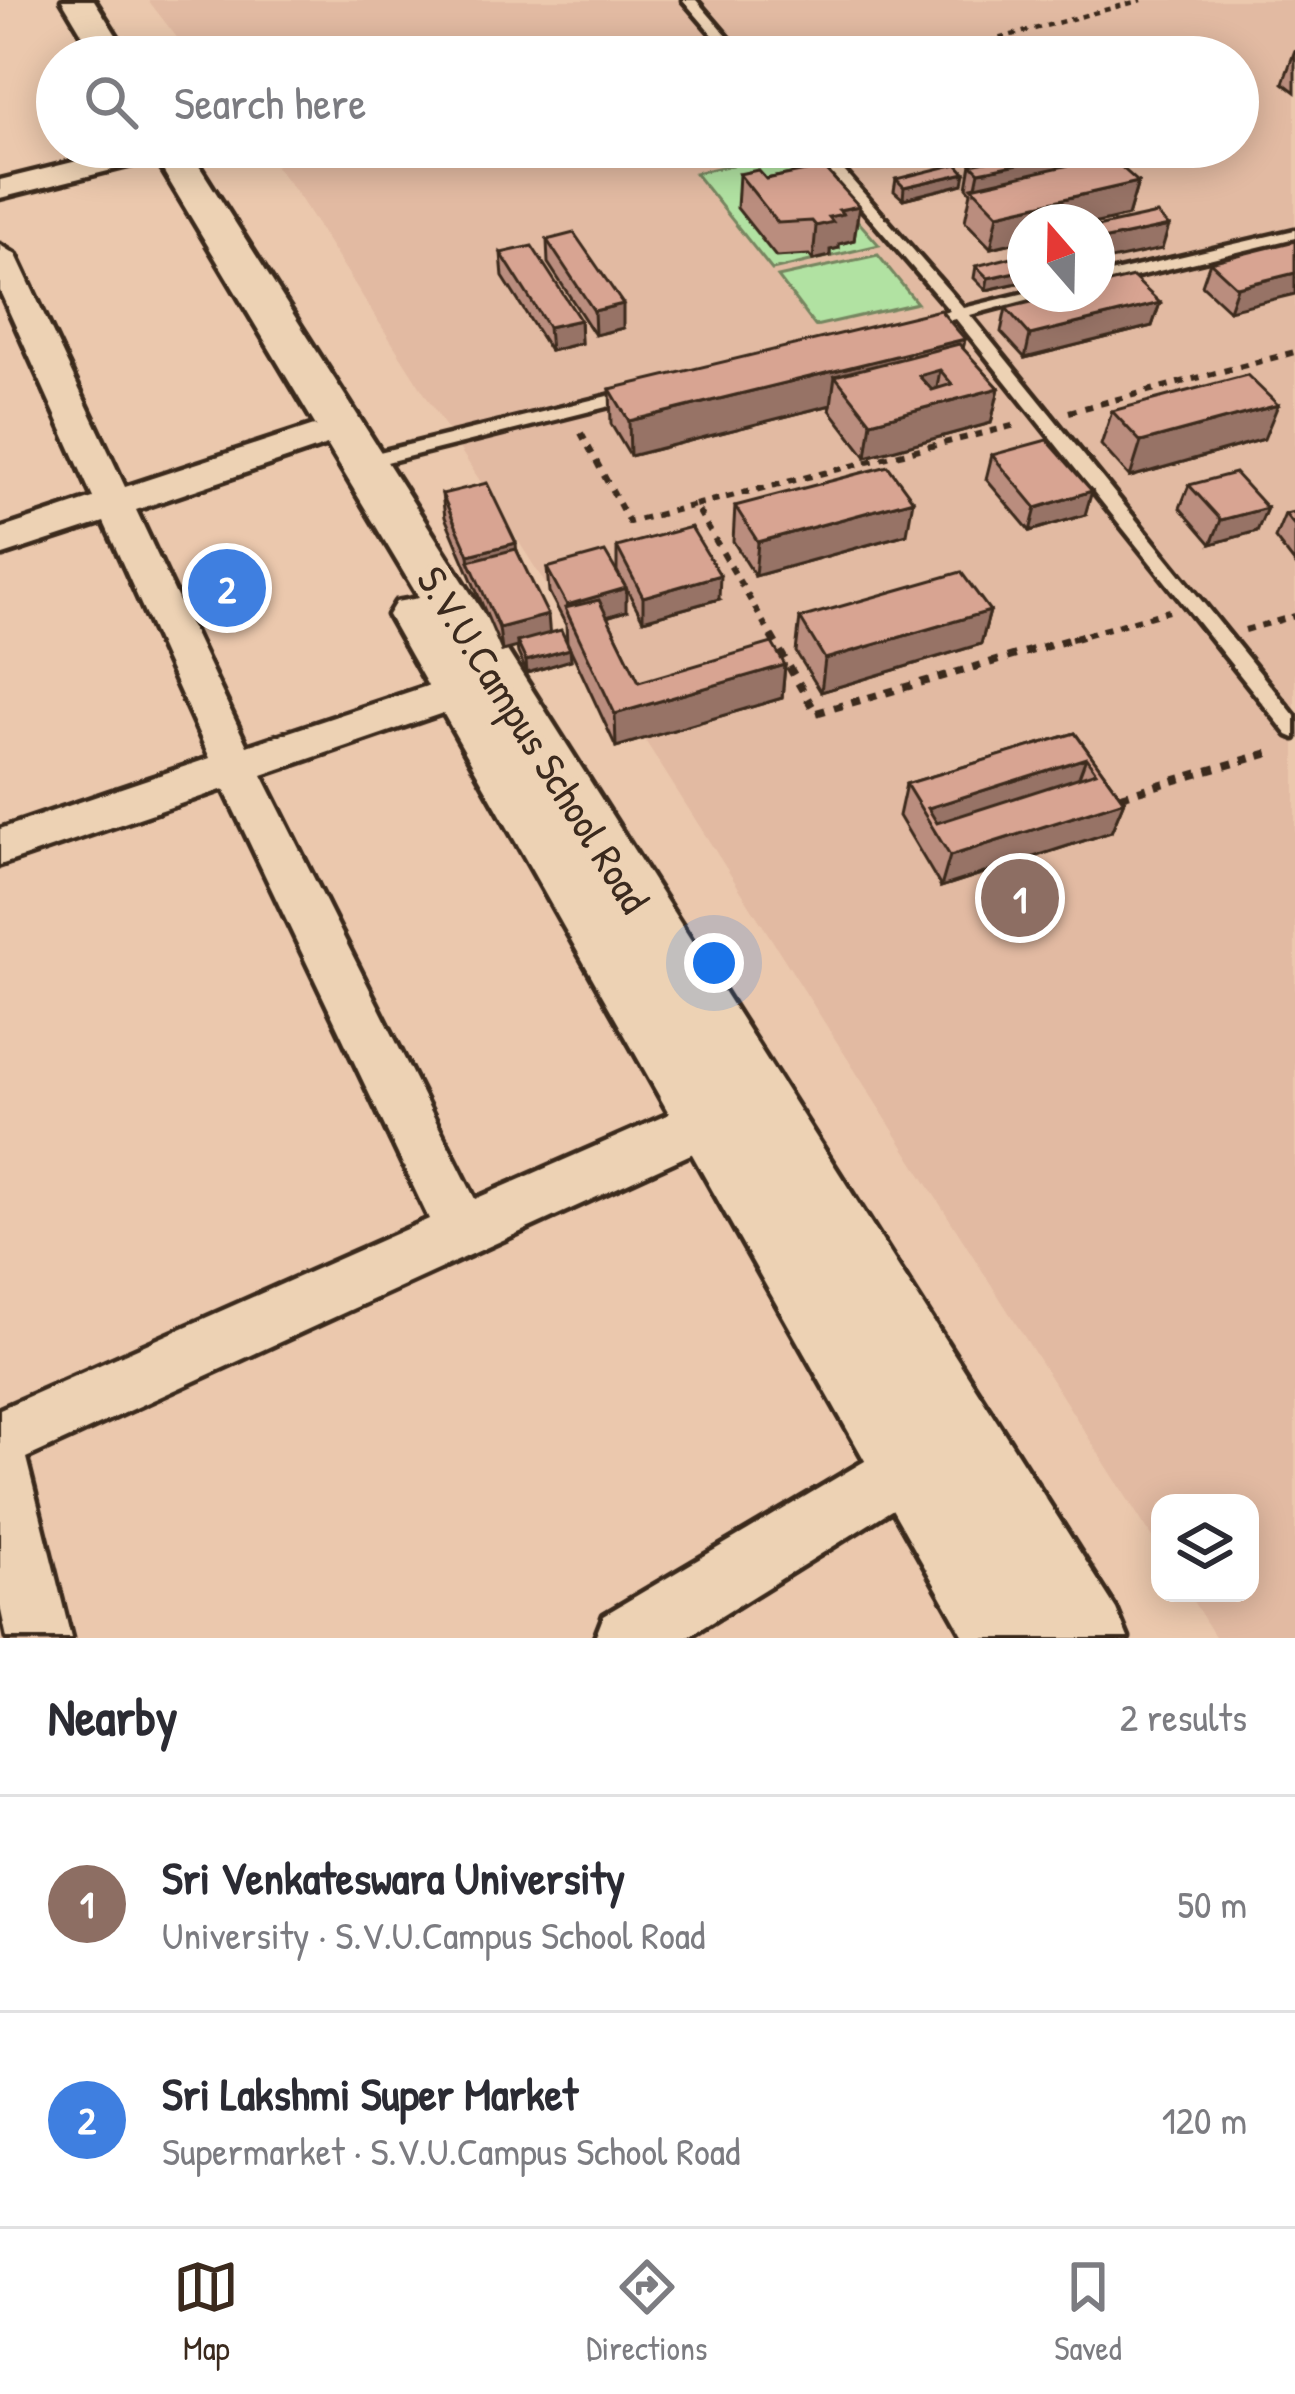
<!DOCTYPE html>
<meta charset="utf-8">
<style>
body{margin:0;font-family:"Patrick Hand",sans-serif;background:#f2f2f3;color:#2b2b33}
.controls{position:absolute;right:36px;bottom:36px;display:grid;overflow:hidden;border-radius:24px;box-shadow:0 6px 30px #0003}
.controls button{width:108px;height:108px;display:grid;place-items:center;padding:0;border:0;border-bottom:3px solid #e1e1e2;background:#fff;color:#2b2b33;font:60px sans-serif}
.compass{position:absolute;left:1007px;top:204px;width:108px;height:108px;border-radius:50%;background:#fff;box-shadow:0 6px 30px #0003;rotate:340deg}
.you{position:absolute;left:714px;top:963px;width:42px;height:42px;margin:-30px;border:9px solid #fff;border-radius:50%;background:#1a73e8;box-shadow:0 0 0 18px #1a73e833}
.badge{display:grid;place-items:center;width:78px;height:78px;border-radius:50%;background:#3b2a1e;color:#fff;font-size:39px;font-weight:700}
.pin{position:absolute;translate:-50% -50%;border:6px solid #fff;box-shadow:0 3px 12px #0006}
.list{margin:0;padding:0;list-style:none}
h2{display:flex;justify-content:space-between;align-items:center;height:156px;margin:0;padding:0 48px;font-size:51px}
h2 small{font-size:39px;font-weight:400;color:#7c7c81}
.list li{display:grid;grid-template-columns:78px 1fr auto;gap:36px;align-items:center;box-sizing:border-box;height:216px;padding:0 48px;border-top:3px solid #e1e1e2}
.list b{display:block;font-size:45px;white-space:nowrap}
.list p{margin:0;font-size:39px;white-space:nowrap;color:#7c7c81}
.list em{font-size:39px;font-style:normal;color:#7c7c81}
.icon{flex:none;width:66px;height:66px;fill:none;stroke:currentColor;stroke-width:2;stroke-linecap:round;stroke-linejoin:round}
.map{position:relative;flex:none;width:1295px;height:1638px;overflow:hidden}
.search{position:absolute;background:#fff;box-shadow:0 6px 30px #0003;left:36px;right:36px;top:36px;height:132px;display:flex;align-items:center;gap:30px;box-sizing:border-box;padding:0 42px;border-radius:66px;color:#7c7c81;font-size:45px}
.sheet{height:588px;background:#fff}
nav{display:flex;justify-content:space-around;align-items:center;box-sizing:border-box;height:168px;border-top:3px solid #e1e1e2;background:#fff;font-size:33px;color:#7c7c81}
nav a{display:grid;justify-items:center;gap:6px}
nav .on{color:#3b2a1e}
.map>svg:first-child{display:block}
</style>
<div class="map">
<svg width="1295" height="1638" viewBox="0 0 1295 1638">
<rect width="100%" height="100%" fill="#ebc8ad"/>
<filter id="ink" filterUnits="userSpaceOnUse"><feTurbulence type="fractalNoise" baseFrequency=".00833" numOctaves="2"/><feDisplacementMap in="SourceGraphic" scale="24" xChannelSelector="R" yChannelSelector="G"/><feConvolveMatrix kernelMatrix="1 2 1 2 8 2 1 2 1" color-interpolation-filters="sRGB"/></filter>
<g filter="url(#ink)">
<path fill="#e2baa2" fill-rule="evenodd" d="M148,0H1295V1638H1216L1188,1593H1250V1503H1160V1550L300,198L261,147H1238V57H192ZM1025,222H1097V294H1025Z"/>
<g fill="#b1e2a2" stroke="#768660" stroke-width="3">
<path d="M796,151L879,245L772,270L695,173Z"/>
<path d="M878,255L917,303L815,326L778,277Z"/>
</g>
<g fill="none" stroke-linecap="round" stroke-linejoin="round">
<defs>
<g id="service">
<path d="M683,0H696L745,57H732Z"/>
<path d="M809,147H823L964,308L1025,293L1049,294L970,315L1295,716V738L1288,735L956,319L916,326V320L950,311Z"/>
<path d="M1295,230V238L1097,286V276Z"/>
<path d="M636,389L644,394L642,398L363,468L354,462L363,456Z"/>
</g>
<g id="minor">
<path d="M134,147L153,155L148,161L0,198V180Z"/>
<path d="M0,245L16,255L125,487L314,425L332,437L327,445L136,510L247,746L457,676L472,681L478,692L472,703L262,775L475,1199L708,1097L726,1104L734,1121L726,1138L26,1458L71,1638H7L0,1606V1409L429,1219L224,789L0,865V829L210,758L104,522L0,556V529L93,498L0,291Z"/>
<path d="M909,1435L930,1444L939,1465L930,1486L686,1638H595L604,1615Z"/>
</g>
<g id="tertiary">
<path d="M62,0H94L130,57H96Z"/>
<path d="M149,147H187L1116,1609L1128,1638H965L388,615L396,602L419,598Z"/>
</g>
</defs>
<use href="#service" stroke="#3b2a1e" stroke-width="9"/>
<use href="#minor" stroke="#3b2a1e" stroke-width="9"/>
<use href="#tertiary" stroke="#3b2a1e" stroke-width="9"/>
<path stroke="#3b2a1e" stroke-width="4.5" stroke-dasharray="6 6" stroke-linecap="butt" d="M930,57L1142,0"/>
<g stroke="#3b2a1e" stroke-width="6" stroke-dasharray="8 8" stroke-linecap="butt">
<path d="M1069,412L1295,352"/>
<path d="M581,433L629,522L695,505L773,639"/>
<path d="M695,505L1020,424"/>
<path d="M1245,630L1295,616"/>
<path d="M1071,639L1169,611"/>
</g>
<g stroke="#3b2a1e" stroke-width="8" stroke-dasharray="9 9" stroke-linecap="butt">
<path d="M771,636L816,713L1082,636"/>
<path d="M1121,796L1276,751"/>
</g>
<use href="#service" fill="#edd2b4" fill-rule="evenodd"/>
<use href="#minor" fill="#edd2b4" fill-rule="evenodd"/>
<use href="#tertiary" fill="#edd2b4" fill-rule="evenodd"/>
</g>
<g fill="#ba8d7e" stroke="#3b2a1e" stroke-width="3">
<path d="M1295,50V92L1283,83Z"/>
<path d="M979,147H1073L1076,164L1138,182L1128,216L1097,223L1025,222V240L991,248L965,221L971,192L967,187L971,164L976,163Z"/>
<path d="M797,163L859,206L854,240L839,244V248L830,250V256L813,260L809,255L776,257L737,208L739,174L766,179L796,173Z"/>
<path d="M896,179L963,184L903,199L894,191Z"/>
<path d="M547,240L623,328L595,335L548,263Z"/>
<path d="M1295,241L1229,310L1202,285L1210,262Z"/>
<path d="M501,253L580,320L581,343L550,351L503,277Z"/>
<path d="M976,266L1024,270L1022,282L986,290L974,278Z"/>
<path d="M1160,303L1152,326L1025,358L1001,332L1006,308Z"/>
<path d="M965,339L963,349L999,388L991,423L866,457L830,410L831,405L630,456L611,424L610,389Z"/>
<path d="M1112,411L1264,439L1130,477L1101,445Z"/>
<path d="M992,455L1085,515L1030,531L986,479Z"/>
<path d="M1189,485L1267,508L1257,531L1211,544L1180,508Z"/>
<path d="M442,494L517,550L549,633L570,649L571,660L527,673L518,653L517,647L502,651L445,517Z"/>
<path d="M735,506L907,534L755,576L733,541Z"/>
<path d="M1295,512V564L1275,538L1285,514Z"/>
<path d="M617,547L719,599L643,620L617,571Z"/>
<path d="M547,568L626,611L607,617L639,682L785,665L782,698L616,747L567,642L566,625L549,592Z"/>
<path d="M990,611L981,644L821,692L796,652L800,618Z"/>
<path d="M1075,733L1124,801L1111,832L941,887L899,816L906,784Z"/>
</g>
<g fill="#977366" stroke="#3b2a1e" stroke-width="3">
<path d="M1033,147H1067L1078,152L1073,175L975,191L979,172L988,171L990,156Z"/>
<path d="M965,173L963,184L903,199L904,187Z"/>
<path d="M1138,182L1128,216L1097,223L1025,222V240L991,248L998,214Z"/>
<path d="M859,206L854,240L839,244V248L830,250V256L813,260L816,226L839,210Z"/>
<path d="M1169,226L1162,249L1097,263V241Z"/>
<path d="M1024,270L1022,282L986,290L988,278Z"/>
<path d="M1295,273V294L1229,310L1237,287Z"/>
<path d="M1160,303L1152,326L1025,358L1030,335Z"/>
<path d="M623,304V328L595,335L594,311Z"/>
<path d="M580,320L581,343L550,351L548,327Z"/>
<path d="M965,339L958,373L940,370L934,405L835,376L831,405L630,456L629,421Z"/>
<path d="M999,388L991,423L866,457L871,422Z"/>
<path d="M1278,405L1264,439L1130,477L1141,442Z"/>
<path d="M1092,491L1085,515L1030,531L1036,508Z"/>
<path d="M913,500L907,534L755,576L758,542Z"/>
<path d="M1267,508L1257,531L1211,544L1221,520Z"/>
<path d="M516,543L518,567L470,564L469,555Z"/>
<path d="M720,575L719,599L643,620V597Z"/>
<path d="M626,588V611L574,627L567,613V605Z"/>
<path d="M990,611L981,644L821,692L825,659Z"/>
<path d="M548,615L550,638L517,642V647L502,651L499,628Z"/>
<path d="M570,649L571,660L527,673L526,661Z"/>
<path d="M785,665L782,698L616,747L615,714Z"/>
<path d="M1086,758L1074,790L936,834L928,808Z"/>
<path d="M1124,801L1111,832L941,887L950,856Z"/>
</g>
<g fill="#d8a492" stroke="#3b2a1e" stroke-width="3" fill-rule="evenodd">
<path d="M981,147H1033L990,156Z"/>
<path d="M1055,147H1073L1078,152L979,172L971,164Z"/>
<path d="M1109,156L1138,182L998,214L972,187Z"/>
<path d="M816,159L859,206L839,210L843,214L829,217L833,222L816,226L812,221L778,223L739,174L758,170L766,179L805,171L797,163Z"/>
<path d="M957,164L965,173L904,187L896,179Z"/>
<path d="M1157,214L1169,226L1097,241V227Z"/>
<path d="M574,233L623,304L594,311L547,240Z"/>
<path d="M1295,241V273L1237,287L1210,262Z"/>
<path d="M532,246L580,320L548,327L501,253Z"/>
<path d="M1012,257L1024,270L988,278L976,266Z"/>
<path d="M1133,277L1160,303L1030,335L1006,308L1065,294H1097V286Z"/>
<path d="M940,310L965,339L629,421L610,389Z"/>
<path d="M959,344L999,388L871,422L835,376ZM940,370L952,384L932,390L919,376Z"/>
<path d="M1247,375L1278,405L1141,442L1112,411Z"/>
<path d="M1047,440L1092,491L1036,508L992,455Z"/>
<path d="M888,466L913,500L758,542L735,506Z"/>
<path d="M1235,473L1267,508L1221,520L1189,485Z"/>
<path d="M487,483L516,543L469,555L442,494Z"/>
<path d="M1295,512V526L1285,514Z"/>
<path d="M691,527L720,575L643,597L617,547Z"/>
<path d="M516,549L548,615L499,628L469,561Z"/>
<path d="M605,552L626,588L567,605L547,568Z"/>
<path d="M961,572L990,611L825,659L800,618Z"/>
<path d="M599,600L639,682L772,643L785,665L615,714L565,608Z"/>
<path d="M561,630L570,649L526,661L517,642Z"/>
<path d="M1075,733L1124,801L950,856L906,784ZM1086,758L1096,772L937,823L928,808Z"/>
</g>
</g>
<g text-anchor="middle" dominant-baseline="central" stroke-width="12" stroke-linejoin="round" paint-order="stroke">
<g font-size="42" fill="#3b2a1e" stroke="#edd2b4">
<text transform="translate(534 739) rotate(58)">S.V.U.Campus School Road</text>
</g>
</g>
</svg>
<div class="controls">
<button><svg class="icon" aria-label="layers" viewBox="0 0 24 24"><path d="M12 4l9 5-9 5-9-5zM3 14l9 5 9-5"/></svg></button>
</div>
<svg class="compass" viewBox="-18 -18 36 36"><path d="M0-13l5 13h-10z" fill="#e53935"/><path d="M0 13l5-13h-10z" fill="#7c7c81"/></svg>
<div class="you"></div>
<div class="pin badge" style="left:1020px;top:898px;background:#8d6e63">1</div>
<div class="pin badge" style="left:227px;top:588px;background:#3f7fe0">2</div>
<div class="search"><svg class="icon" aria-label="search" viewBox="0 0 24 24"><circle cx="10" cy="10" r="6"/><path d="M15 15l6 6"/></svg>Search here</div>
</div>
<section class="sheet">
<h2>Nearby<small>2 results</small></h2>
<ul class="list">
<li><span class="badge" style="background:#8d6e63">1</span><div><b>Sri Venkateswara University</b><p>University · S.V.U.Campus School Road</p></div><em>50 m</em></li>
<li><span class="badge" style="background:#3f7fe0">2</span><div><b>Sri Lakshmi Super Market</b><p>Supermarket · S.V.U.Campus School Road</p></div><em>120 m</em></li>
</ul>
</section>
<nav>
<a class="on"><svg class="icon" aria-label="map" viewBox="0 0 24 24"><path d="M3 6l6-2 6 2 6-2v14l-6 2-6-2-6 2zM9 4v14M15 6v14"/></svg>Map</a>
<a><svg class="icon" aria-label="directions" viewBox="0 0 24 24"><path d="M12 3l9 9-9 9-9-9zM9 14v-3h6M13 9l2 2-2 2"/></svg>Directions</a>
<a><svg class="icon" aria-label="saved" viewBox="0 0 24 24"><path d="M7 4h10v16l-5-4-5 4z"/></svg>Saved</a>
</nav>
